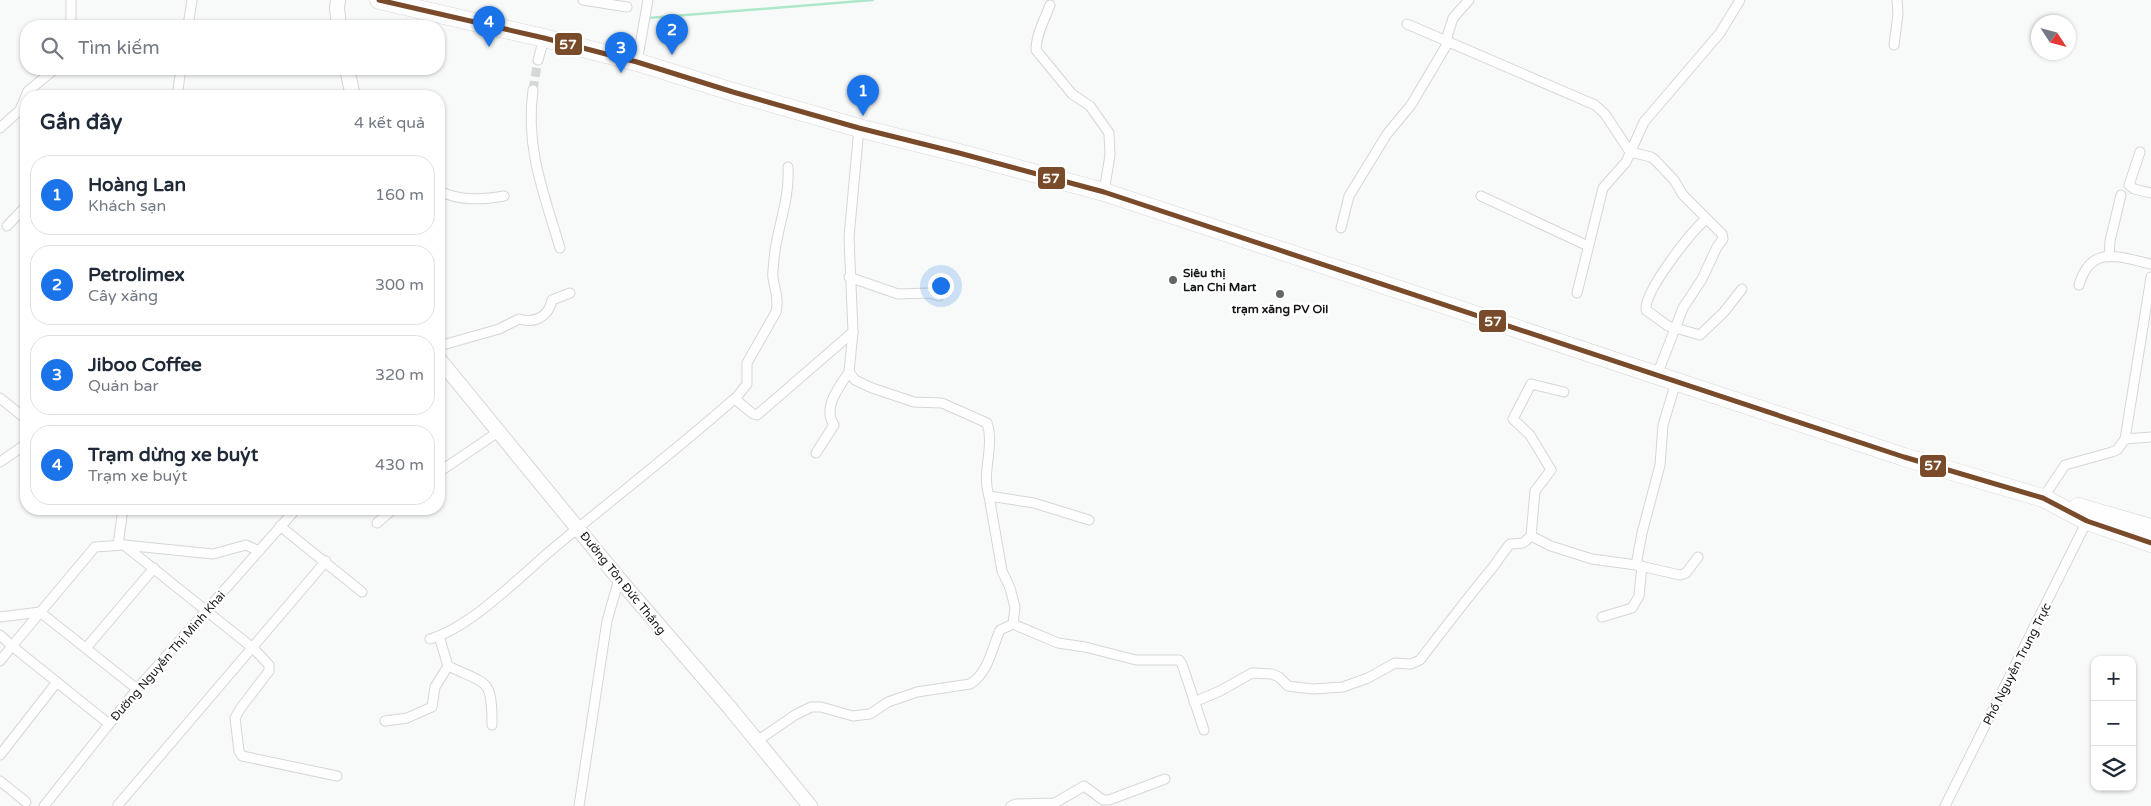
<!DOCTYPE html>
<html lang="vi">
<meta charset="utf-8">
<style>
body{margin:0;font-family:"Varela Round",sans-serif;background:#f6f6f7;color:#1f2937}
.controls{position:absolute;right:15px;bottom:15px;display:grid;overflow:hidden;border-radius:10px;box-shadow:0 1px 4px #0004}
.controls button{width:45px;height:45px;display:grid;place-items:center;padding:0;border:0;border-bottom:1px solid #e0e1e3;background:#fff;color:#1f2937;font:25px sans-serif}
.compass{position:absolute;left:2031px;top:15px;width:45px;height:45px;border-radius:50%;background:#fff;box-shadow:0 1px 4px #0004;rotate:126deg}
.you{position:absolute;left:940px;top:285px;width:18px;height:18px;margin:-12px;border:4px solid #fff;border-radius:50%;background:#1a73e8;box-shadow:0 0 0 8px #1a73e833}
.badge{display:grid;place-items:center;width:32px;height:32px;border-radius:50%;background:#1a73e8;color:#fff;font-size:16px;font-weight:700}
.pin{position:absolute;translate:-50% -41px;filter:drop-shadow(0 1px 2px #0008)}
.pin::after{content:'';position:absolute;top:26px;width:18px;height:15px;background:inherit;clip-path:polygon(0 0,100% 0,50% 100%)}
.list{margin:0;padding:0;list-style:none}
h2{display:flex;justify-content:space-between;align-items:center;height:65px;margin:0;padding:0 20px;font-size:21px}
h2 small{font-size:16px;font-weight:400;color:#747a83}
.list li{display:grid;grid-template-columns:32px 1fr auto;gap:15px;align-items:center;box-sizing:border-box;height:80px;margin:0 10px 10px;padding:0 10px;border:1px solid #e0e1e3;border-radius:20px}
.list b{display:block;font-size:19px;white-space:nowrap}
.list p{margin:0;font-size:16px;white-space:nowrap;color:#747a83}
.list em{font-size:16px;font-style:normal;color:#747a83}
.icon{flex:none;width:28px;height:28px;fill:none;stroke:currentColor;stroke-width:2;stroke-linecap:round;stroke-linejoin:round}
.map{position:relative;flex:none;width:2151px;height:806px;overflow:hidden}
.search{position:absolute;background:#fff;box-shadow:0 1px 4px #0004;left:20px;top:20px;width:425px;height:55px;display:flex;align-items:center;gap:12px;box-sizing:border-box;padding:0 18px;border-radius:20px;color:#747a83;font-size:19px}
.panel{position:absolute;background:#fff;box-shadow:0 1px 4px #0004;left:20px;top:90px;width:425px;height:425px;border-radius:20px}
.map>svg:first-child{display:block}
</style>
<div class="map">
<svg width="2151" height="806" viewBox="0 0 2151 806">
<rect width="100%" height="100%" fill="#f8faf9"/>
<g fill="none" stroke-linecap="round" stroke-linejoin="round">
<path stroke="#aee8cb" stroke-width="2.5" d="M648,18L873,0"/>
<path stroke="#d6d8d7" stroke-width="9" stroke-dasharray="9 4.5" stroke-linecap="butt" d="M533,90L538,60"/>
<defs>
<g id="street">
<path d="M71,0V26"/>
<path d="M583,0L627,7"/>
<path d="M1050,5C1045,19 1036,34 1036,50L1072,94L1090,106L1109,133L1110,155L1104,192"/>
<path d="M1407,24L1595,105L1605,114L1630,152L1651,157L1655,160L1674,180L1683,195L1722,234L1723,239L1717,247L1702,279L1683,308L1657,375"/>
<path d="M188,26L192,0"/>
<path d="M1446,40L1453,18L1469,0"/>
<path d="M1894,45L1898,14L1897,0"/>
<path d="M538,60L544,38"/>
<path d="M637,62L648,0"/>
<path d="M533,90C525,148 544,194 560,248"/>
<path d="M177,96L181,69"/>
<path d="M0,128L20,110L28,91L55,69"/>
<path d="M859,128L849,237L853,332L849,372L855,380L872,388L914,402L942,403L987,423C995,447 981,472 989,496L1002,571L1010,588L1015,607L1013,624"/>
<path d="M2140,152L2129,185L2134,189L2151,193"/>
<path d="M439,191C460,201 481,200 504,196"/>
<path d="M1481,196L1588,246"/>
<path d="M1706,219C1691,232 1644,291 1646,310L1668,326L1700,335L1724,312L1742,289"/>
<path d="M7,226L26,206"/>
<path d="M1341,228L1349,196L1387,134L1411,105L1449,41"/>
<path d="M2109,257L2110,241L2121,195"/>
<path d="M849,277L898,294L930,293L939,296"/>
<path d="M2079,285C2091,244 2119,257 2151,264"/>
<path d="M1577,293L1603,188L1626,162L1644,122L1720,33L1740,0"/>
<path d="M439,346L499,329L519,319C535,324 549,316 552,300L570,293"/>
<path d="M0,398L26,419"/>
<path d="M735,399L747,384V363L776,312C779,300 775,290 773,278C772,272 774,265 774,259C777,227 790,200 788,167"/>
<path d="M2125,439L2151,437"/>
<path d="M816,453L834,425C822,408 839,387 849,372"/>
<path d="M0,462L26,444"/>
<path d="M439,472L498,432"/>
<path d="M989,496L1034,503L1089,520"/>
<path d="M2043,498L2065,465L2112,452L2117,450L2125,439L2151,277"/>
<path d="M377,523L393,509"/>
<path d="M280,526L362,592"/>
<path d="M1531,536L1551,546L1592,559L1636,565L1680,575L1686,573L1698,557"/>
<path d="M118,545L123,509"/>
<path d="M124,545L213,554L246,545L259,551"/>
<path d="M1636,565L1642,533L1660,465L1663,425L1676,382"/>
<path d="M0,617L40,612L137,689"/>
<path d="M1602,617L1632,608L1639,596L1642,566"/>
<path d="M0,635L12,646L0,661"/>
<path d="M439,636L448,666"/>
<path d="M430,639C473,626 520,576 555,547C614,498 675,451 733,400L735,399L753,414L757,415L853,332"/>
<path d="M86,648L154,568"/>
<path d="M448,666C488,685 492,678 492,725"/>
<path d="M1194,702L1220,691L1252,673L1272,674L1279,677L1288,686L1313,689L1343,687L1368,678L1395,663L1411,664L1420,660C1443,630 1465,601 1489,572C1497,563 1502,553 1510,544L1523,543L1531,536L1535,491L1551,470L1530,435L1513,419L1531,384L1564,392"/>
<path d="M385,721L407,718L432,707L435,687L448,666"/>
<path d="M109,724L12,646L95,547L124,545L254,649L269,665V671L240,709L235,718L239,751L242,756L337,776"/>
<path d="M757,741L795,715L811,707H821L853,716L870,714L888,702L917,692L970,684C988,674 992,648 1000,630L1013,624L1058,643L1085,647L1136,660H1179L1182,664L1204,730"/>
<path d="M0,755L57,682"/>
<path d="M0,781L26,802"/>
<path d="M118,805L326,561"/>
<path d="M44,806L137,689L296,509"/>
<path d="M579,806L607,621L619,579"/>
<path d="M1011,806L1016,804L1055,803L1084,786L1103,800H1109L1165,779"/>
<path d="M1945,806L2087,521"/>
</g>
<g id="secondary">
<path d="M338,0L337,8L339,26"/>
<path d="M347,69L353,96"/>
<path d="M439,359L619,579L730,708L810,806"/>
</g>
<g id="highway">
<path d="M379,0L544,38L637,62L733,92L859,128L959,153L1104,192L1904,457L2043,498L2087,521L2151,543"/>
<path d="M2078,507L2151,528"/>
</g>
</defs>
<use href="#street" stroke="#d5d7d6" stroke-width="11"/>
<use href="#secondary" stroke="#d5d7d6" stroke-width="16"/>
<use href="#highway" stroke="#d5d7d6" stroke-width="19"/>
<use href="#street" stroke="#fefefe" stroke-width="9"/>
<use href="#secondary" stroke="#fefefe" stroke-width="14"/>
<use href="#highway" stroke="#fefefe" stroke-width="18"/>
<defs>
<path id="bus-1" d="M379,0L544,38L637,62L733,92L859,128L959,153L1104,192L1904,457L2043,498L2087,521L2151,543"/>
</defs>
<use href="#bus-1" stroke="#fff" stroke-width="9"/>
<use href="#bus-1" stroke="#7a4b2a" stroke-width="5"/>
</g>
<g fill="#656666" stroke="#fff" stroke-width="2">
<circle cx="1173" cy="280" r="5"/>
<circle cx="1280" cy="294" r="5"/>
</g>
<g text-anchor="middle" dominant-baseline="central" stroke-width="4.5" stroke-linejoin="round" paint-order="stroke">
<g font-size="12" font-weight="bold" fill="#161717" stroke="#fff" text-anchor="start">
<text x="1183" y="273">Siêu thị<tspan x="1183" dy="14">Lan Chi Mart</tspan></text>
<text x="1280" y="309" text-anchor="middle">trạm xăng PV Oil</text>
</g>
<g font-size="12" fill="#161717" stroke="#fff">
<text transform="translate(623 583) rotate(51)">Đường Tôn Đức Thắng</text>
<text transform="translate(168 656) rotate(-49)">Đường Nguyễn Thị Minh Khai</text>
<text transform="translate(2017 664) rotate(-63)">Phố Nguyễn Trung Trực</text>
</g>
</g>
<g stroke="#fff" stroke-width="2">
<rect x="554" y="32" width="29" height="24" rx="5" fill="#7a4b2a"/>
<rect x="1037" y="166" width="29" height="24" rx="5" fill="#7a4b2a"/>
<rect x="1478" y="309" width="29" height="24" rx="5" fill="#7a4b2a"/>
<rect x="1919" y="454" width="28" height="24" rx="5" fill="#7a4b2a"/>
</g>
<g font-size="14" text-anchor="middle" font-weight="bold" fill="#fff">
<text x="568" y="49">57</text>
<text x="1051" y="183">57</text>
<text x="1493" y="326">57</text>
<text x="1933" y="470">57</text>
</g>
</svg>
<div class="controls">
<button>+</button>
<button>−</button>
<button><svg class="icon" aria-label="layers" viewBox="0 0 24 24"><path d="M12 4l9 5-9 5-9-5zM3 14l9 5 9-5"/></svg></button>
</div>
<svg class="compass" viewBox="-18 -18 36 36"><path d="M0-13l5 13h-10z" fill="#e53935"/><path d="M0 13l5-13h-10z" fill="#747a83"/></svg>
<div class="you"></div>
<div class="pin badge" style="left:863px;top:116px">1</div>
<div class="pin badge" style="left:672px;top:55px">2</div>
<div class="pin badge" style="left:621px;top:73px">3</div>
<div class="pin badge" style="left:489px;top:47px">4</div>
<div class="search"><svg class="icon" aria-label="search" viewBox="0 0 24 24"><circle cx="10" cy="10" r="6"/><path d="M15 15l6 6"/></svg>Tìm kiếm</div>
<section class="panel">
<h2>Gần đây<small>4 kết quả</small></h2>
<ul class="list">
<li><span class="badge">1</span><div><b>Hoàng Lan</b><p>Khách sạn</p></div><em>160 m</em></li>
<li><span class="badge">2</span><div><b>Petrolimex</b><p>Cây xăng</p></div><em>300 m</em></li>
<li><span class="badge">3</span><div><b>Jiboo Coffee</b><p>Quán bar</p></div><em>320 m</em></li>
<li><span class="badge">4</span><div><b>Trạm dừng xe buýt</b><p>Trạm xe buýt</p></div><em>430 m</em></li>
</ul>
</section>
</div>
